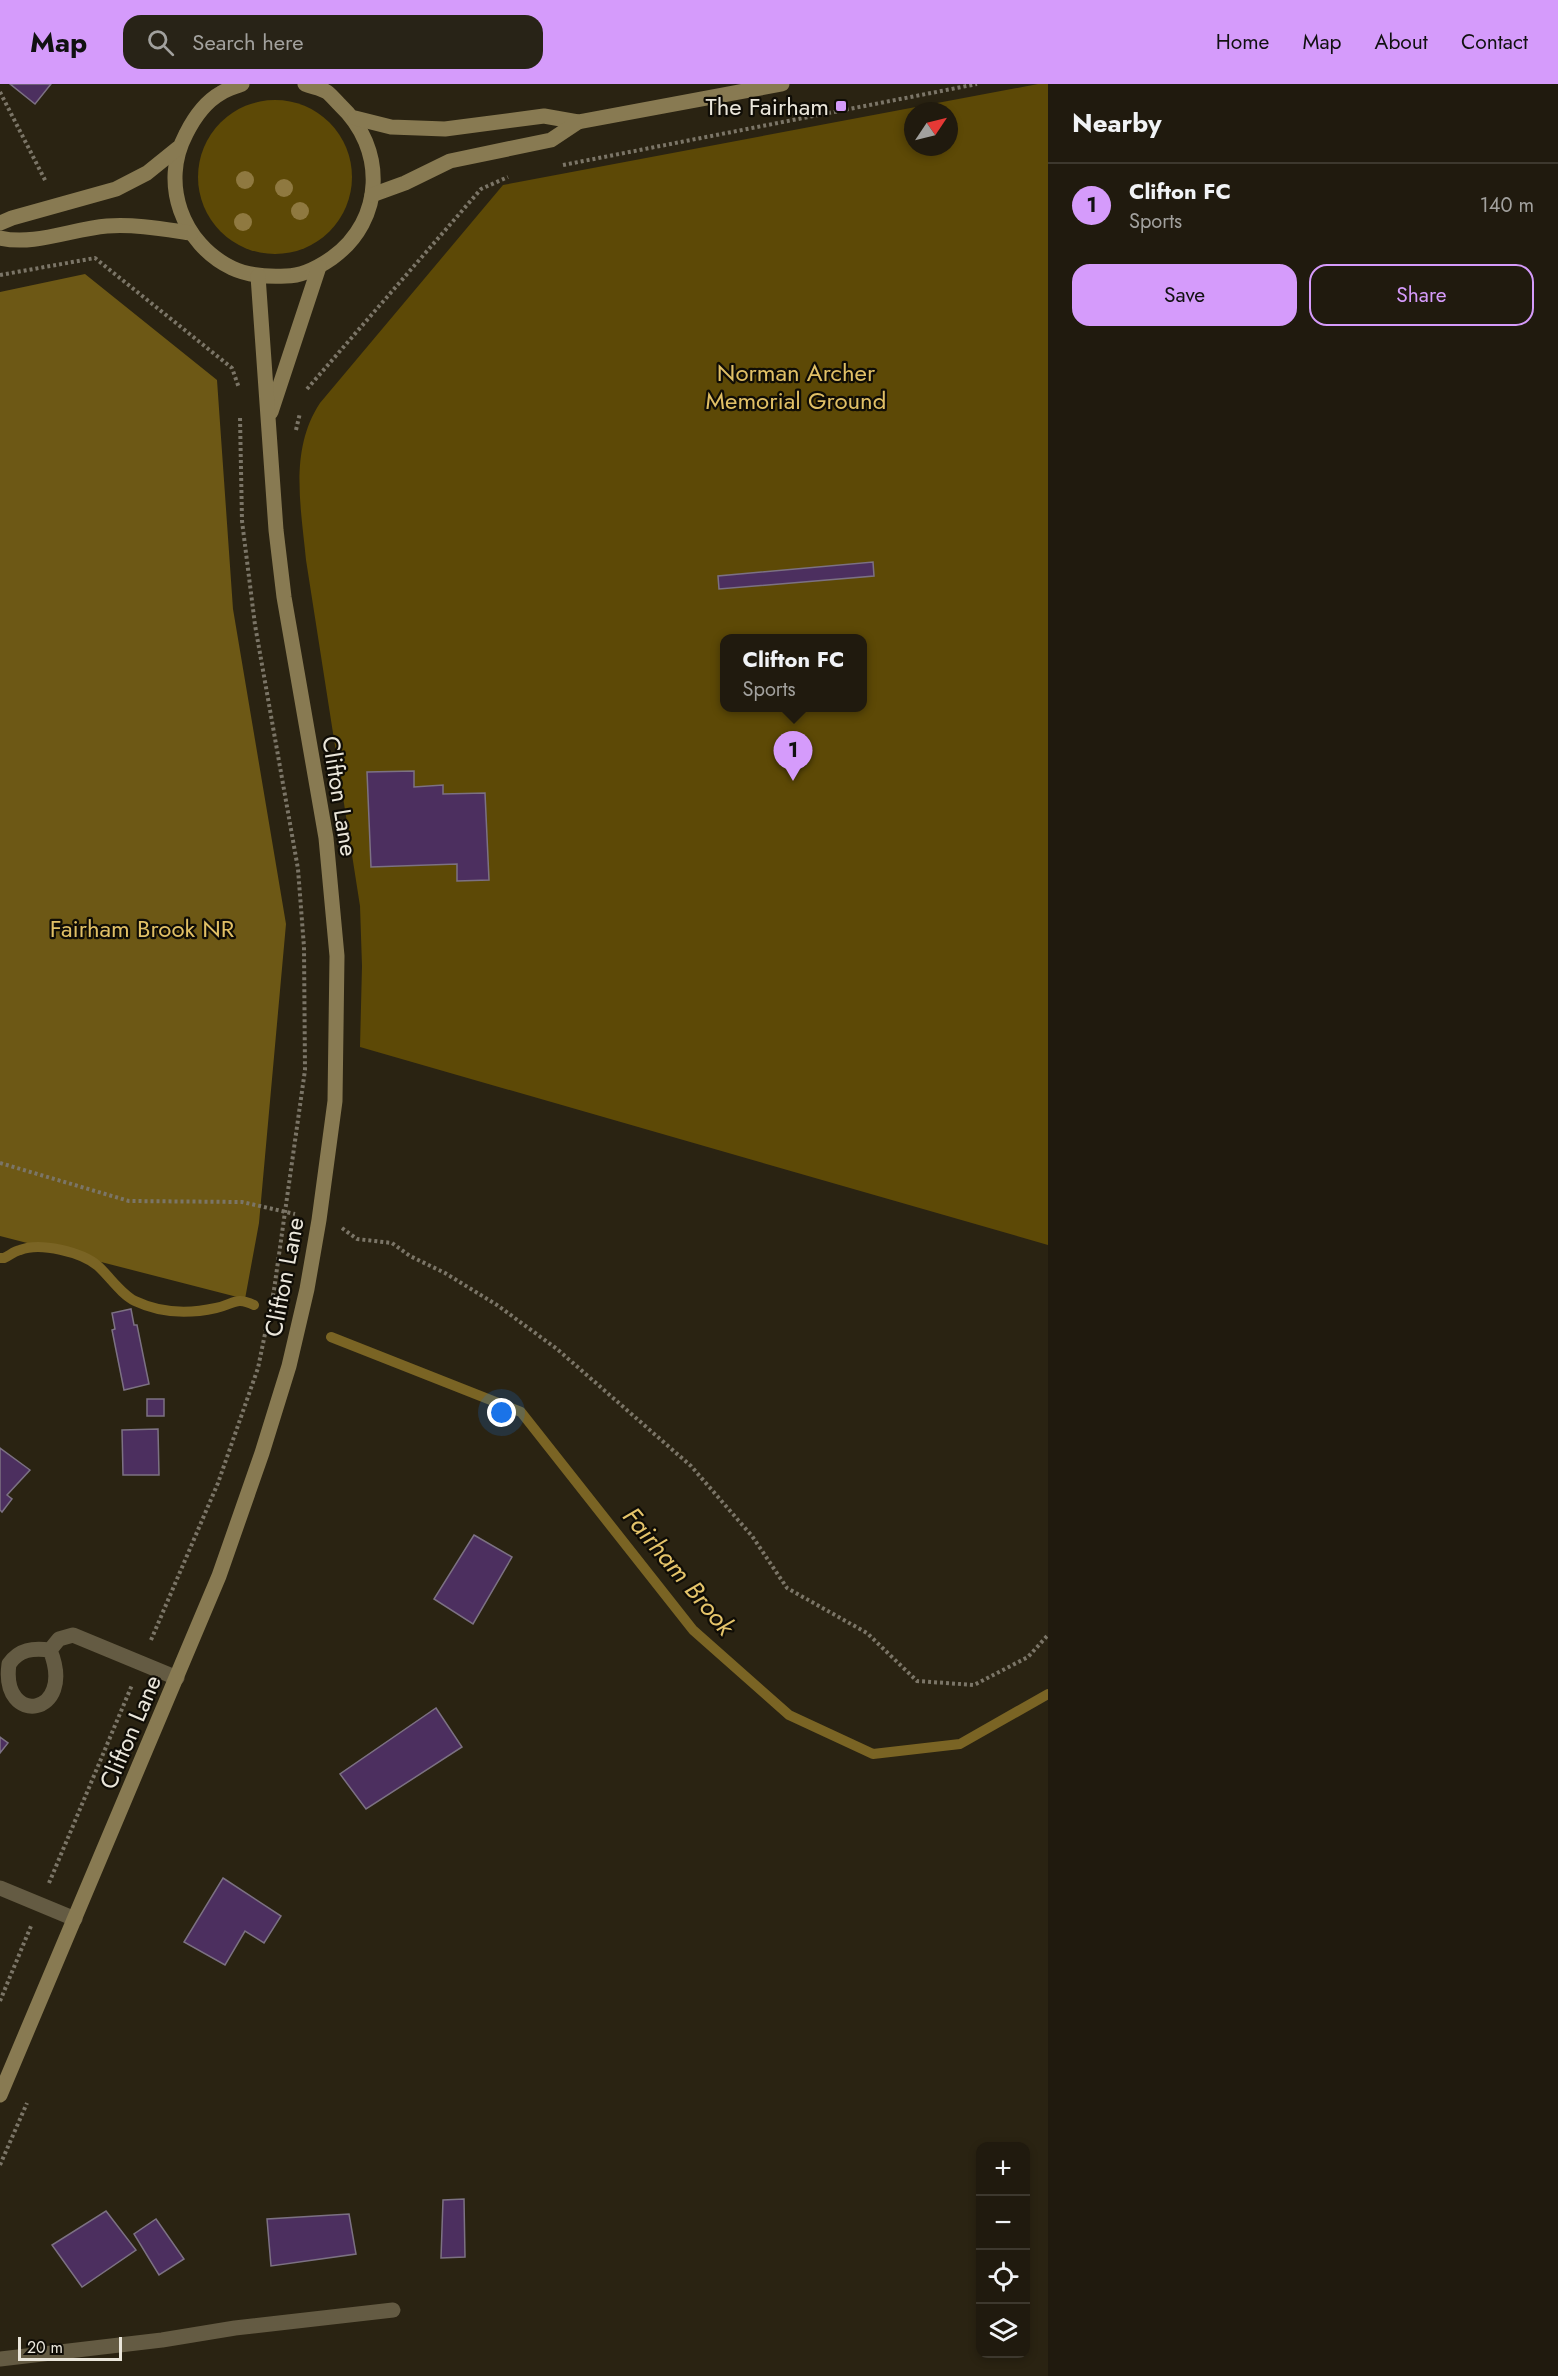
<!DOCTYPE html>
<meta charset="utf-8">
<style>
body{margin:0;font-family:Jost,sans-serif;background:#282317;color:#f1f3f6}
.controls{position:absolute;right:18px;bottom:18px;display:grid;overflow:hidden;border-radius:12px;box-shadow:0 3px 9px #0003}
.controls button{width:54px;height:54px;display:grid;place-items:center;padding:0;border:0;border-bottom:2px solid #3d382e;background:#201a0e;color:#f1f3f6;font:30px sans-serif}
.compass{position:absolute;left:904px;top:18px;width:54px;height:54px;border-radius:50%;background:#201a0e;box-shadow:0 3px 9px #0003;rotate:55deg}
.scale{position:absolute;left:18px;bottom:15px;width:104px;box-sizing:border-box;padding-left:6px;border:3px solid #eae6db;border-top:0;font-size:16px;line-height:21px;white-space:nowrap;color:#eae6db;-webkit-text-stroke:4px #100d06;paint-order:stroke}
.you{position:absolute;left:502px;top:1329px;width:21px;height:21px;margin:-15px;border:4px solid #fff;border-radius:50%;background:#1a73e8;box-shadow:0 0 0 9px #1a73e833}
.badge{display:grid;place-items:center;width:39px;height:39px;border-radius:50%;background:#d59bfb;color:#111;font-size:20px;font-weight:700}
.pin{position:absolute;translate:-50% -50px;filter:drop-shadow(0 2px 3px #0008)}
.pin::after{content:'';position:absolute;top:32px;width:21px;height:18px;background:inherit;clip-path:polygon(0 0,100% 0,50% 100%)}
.popup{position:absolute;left:720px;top:550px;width:147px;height:78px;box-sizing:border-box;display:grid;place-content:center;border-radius:12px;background:#201a0e;filter:drop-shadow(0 2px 4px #0005);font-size:20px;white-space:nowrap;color:#a2a19e}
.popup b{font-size:22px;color:#f1f3f6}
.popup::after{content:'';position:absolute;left:50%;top:100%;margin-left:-12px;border:12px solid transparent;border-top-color:#201a0e}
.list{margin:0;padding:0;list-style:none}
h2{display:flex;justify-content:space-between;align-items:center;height:78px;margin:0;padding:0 24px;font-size:26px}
h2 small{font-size:20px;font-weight:400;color:#a2a19e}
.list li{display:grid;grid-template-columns:39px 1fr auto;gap:18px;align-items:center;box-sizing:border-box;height:84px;padding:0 24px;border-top:2px solid #3d382e}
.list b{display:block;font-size:22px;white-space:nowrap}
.list p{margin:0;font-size:20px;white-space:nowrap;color:#a2a19e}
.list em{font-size:20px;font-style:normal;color:#a2a19e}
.actions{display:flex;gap:12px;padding:18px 24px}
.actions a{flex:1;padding:14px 0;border:2px solid #d59bfb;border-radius:18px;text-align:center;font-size:21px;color:#d59bfb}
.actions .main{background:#d59bfb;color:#111}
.icon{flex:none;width:33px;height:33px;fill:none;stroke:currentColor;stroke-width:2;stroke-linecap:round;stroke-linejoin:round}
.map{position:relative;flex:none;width:1048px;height:2292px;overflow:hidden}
header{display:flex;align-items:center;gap:36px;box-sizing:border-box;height:84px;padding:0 30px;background:#d59bfb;color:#111}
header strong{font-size:28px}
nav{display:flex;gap:33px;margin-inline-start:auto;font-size:21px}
.search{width:420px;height:54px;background:#282317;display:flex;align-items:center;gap:15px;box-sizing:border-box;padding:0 21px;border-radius:18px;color:#a2a19e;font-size:22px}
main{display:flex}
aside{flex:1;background:#201a0e}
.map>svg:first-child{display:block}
</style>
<header>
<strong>Map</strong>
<div class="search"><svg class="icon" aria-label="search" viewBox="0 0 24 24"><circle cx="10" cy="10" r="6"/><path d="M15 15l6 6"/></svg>Search here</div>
<nav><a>Home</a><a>Map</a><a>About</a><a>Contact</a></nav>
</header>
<main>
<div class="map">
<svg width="1048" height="2292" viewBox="0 0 1048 2292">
<rect width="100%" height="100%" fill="#2a2312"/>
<g fill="#5d4906" fill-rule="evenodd">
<path d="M1038,0H1048V1161L360,963L362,882L360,822L306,476C301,423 289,366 320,319L503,101ZM913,27H949V63H913ZM724,554H862V624H724Z"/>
<circle cx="275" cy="93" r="77"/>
</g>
<path fill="#6d5815" d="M85,190L217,296L233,525L286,840L259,1139L245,1215L0,1152V208Z"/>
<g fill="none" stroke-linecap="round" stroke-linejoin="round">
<g stroke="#7a6424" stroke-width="10">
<path d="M0,1174H4C9,1172 14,1167 20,1166C40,1158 82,1168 98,1182C110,1193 121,1210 135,1217C160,1229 189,1230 216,1224C234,1220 236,1212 254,1221"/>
<path d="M331,1253L521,1328L693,1546L789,1631L873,1670L960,1660L1048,1610"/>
</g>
</g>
<g fill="#4c2f5f" stroke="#7c7183" stroke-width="1.5">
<path d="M10,0H51L35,20Z"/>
<path d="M873,478L874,492L719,505L718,492Z"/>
<path d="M414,687V703L443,701V710L485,709L489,796L457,797V780L371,783L367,688Z"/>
<path d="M131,1225L134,1241H137L149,1300L124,1306L112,1246L115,1245L112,1229Z"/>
<rect x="147" y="1315" width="17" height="17"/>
<path d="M158,1345L159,1391H123L122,1346Z"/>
<path d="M0,1364L30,1386L7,1411L12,1415L2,1428L0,1426Z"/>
<path d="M474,1451L512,1473L473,1540L434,1515Z"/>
<path d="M436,1624L462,1663L366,1725L340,1690Z"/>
<path d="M0,1653L8,1659L0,1669Z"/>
<path d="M223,1794L281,1832L264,1859L245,1847L225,1881L184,1858Z"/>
<path d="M464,2115L465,2173L441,2174L443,2116Z"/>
<path d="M106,2127L136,2166L82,2203L52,2161Z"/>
<path d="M349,2130L356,2170L271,2182L267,2135Z"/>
<path d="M156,2135L184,2175L159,2191L134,2150Z"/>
</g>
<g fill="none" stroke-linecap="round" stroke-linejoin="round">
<g stroke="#7b7567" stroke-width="4" stroke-dasharray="3 3" stroke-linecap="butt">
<path d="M0,8L46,98"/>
<path d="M563,81L977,0"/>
<path d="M0,191L95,174L232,284L239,304"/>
<path d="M307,305L481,105L508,93"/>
<path d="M296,346L300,329"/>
<path d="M0,1079L129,1117L242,1118L295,1130"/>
<path d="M342,1144L357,1155L392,1159L410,1172L445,1189L497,1221L557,1265L691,1382L752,1452L787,1504L867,1549L917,1597L974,1601L1028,1573L1048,1551"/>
<path d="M151,1556L218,1399L258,1284L274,1206L305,986L304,863L298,785L255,541L242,437L240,333"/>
<path d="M49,1799L132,1601"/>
<path d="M0,1917L31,1842"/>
<path d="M0,2081L27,2019"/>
</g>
<g stroke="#645b43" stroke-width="15">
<path d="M50,1566C33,1564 19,1565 9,1580C0,1643 77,1633 50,1566L59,1555L73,1551L177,1594"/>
<path d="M0,1804L75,1835"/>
<path d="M0,2275L162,2256L235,2244L393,2226"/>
</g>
<g stroke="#887a52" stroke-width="15">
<path d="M242,0C235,3 227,5 221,9C205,18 194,34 186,50C160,99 182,160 232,184C249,192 268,193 286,192C302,192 319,183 332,174C385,136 386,64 340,21C336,17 331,11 327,8C321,4 312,3 305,0"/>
<path d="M355,34L391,43L445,45L544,32L578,38L782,0"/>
<path d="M372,111L405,99L450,77L551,56L578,38"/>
<path d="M0,139L12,134L116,105L147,89L178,64"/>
<path d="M0,154C34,162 72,145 107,142C135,140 163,145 191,149"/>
<path d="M271,328L319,183"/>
<path d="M0,2011L219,1492L262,1369L289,1282L307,1205L319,1136L335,1017L337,872L326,754L284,513L276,446L258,192"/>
</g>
</g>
<g fill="#8f7940">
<circle cx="245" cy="96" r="9"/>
<circle cx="284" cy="104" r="9"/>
<circle cx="300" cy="127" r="9"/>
<circle cx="243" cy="138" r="9"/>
</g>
<rect fill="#d59bfb" stroke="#100d06" stroke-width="2" x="835" y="16" width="12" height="12" rx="3"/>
<g text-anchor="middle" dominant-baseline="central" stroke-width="4.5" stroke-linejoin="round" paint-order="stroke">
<g font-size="24" fill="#eae6db" stroke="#100d06" text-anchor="end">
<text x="829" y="22">The Fairham</text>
</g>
<g font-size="24" fill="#e1c066" stroke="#100d06">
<text x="796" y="288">Norman Archer<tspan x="796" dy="28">Memorial Ground</tspan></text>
<text x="142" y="844">Fairham Brook NR</text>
</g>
<g font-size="24" fill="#eae6db" stroke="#100d06">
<text transform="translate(340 712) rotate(81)">Clifton Lane</text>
<text transform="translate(284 1193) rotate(-79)">Clifton Lane</text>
<text transform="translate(130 1648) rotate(-67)">Clifton Lane</text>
</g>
<g font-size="26" font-style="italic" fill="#e5c46a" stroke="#100d06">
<text transform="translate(679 1487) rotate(50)">Fairham Brook</text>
</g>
</g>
</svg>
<div class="controls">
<button>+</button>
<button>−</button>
<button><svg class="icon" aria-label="locate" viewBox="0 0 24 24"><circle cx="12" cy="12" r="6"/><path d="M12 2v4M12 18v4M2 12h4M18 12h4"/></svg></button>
<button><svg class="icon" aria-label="layers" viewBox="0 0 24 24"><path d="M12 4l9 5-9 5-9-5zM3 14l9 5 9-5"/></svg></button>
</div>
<svg class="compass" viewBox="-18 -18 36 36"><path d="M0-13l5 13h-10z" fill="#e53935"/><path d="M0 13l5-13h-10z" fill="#a2a19e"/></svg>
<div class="scale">20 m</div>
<div class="you"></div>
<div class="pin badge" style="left:793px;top:697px">1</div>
<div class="popup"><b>Clifton FC</b>Sports</div>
</div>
<aside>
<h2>Nearby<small></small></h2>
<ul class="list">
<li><span class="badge">1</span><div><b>Clifton FC</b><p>Sports</p></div><em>140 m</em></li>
</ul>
<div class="actions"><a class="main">Save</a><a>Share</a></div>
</aside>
</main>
